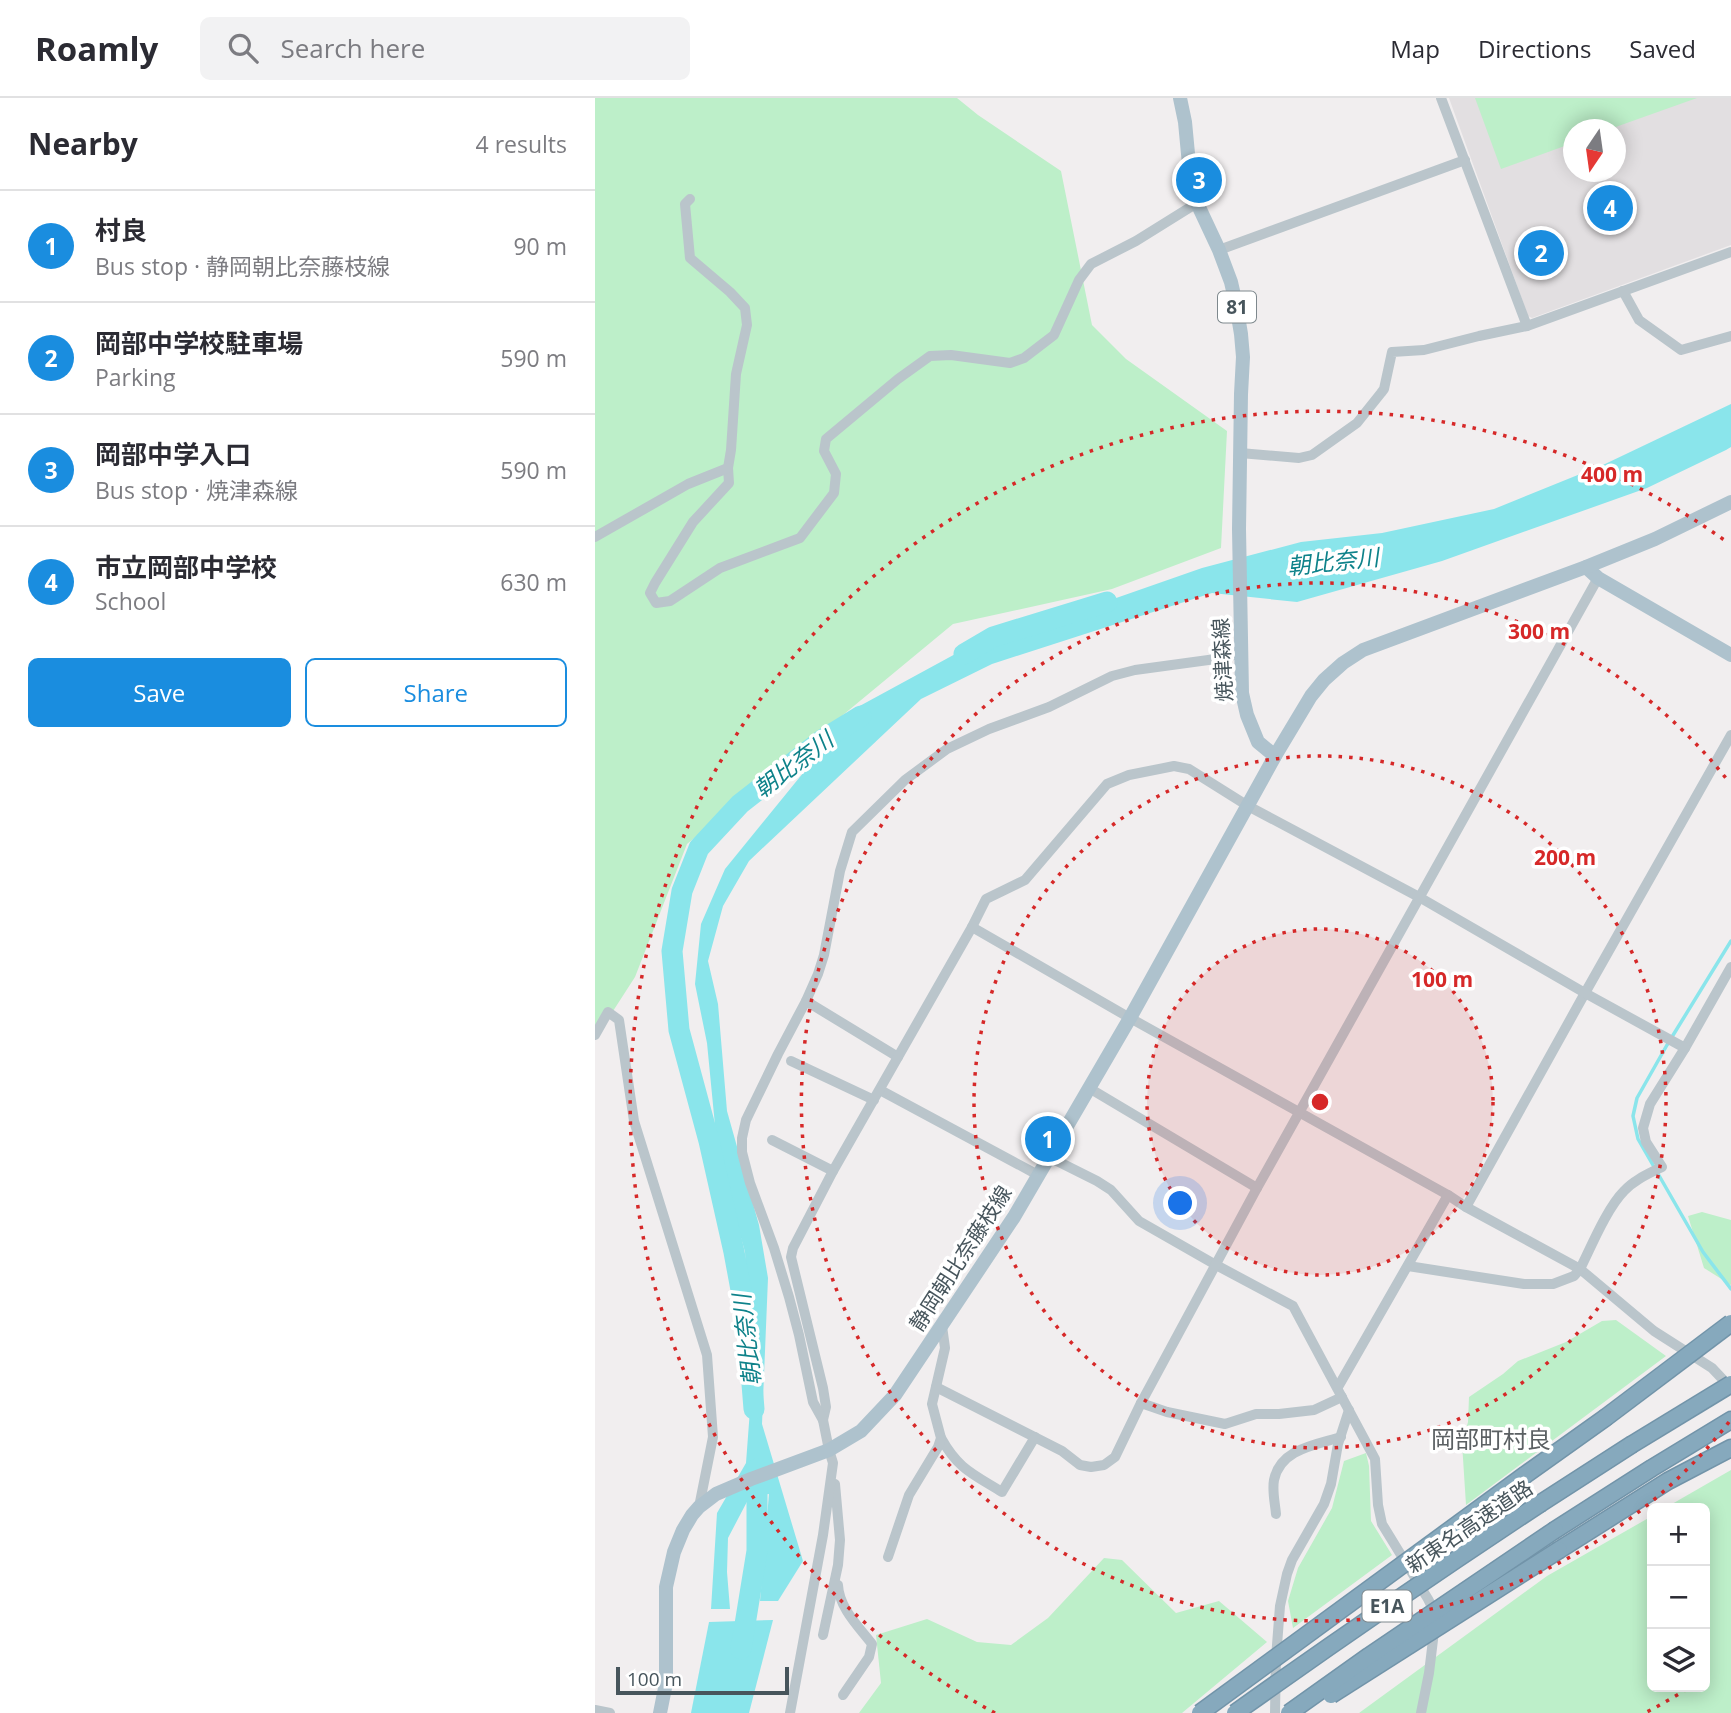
<!DOCTYPE html>
<meta charset="utf-8">
<style>
body{margin:0;font-family:"Open Sans","Noto Sans JP",sans-serif;background:#f2f2f3;color:#2b2b33}
.controls{position:absolute;right:21px;bottom:21px;display:grid;overflow:hidden;border-radius:10px;box-shadow:0 4px 18px #0003}
.controls button{width:63px;height:63px;display:grid;place-items:center;padding:0;border:0;border-bottom:2px solid #e1e1e2;background:#fff;color:#2b2b33;font:35px sans-serif}
.compass{position:absolute;left:968px;top:21px;width:63px;height:63px;border-radius:50%;background:#fff;box-shadow:0 4px 18px #0003;rotate:193deg}
.scale{position:absolute;left:21px;bottom:18px;width:173px;box-sizing:border-box;padding-left:7px;border:4px solid #47555c;border-top:0;font-size:19px;line-height:24px;white-space:nowrap;color:#47555c;-webkit-text-stroke:5px #fff;paint-order:stroke}
.you{position:absolute;left:586px;top:1106px;width:24px;height:24px;margin:-18px;border:5px solid #fff;border-radius:50%;background:#1a73e8;box-shadow:0 0 0 10px #1a73e833}
.badge{display:grid;place-items:center;width:46px;height:46px;border-radius:50%;background:#1a8ddf;color:#fff;font-size:23px;font-weight:700}
.pin{position:absolute;translate:-50% -50%;border:4px solid #fff;box-shadow:0 2px 7px #0006}
.list{margin:0;padding:0;list-style:none}
h2{display:flex;justify-content:space-between;align-items:center;height:91px;margin:0;padding:0 28px;font-size:30px}
h2 small{font-size:23px;font-weight:400;color:#7c7c81}
.list li{display:grid;grid-template-columns:46px 1fr auto;gap:21px;align-items:center;box-sizing:border-box;height:112px;padding:0 28px;border-top:2px solid #e1e1e2}
.list b{display:block;font-size:26px;white-space:nowrap}
.list p{margin:0;font-size:23px;white-space:nowrap;color:#7c7c81}
.list em{font-size:23px;font-style:normal;color:#7c7c81}
.actions{display:flex;gap:14px;padding:21px 28px}
.actions a{flex:1;padding:16px 0;border:2px solid #1a8ddf;border-radius:10px;text-align:center;font-size:24px;color:#1a8ddf}
.actions .main{background:#1a8ddf;color:#fff}
.icon{flex:none;width:38px;height:38px;fill:none;stroke:currentColor;stroke-width:2;stroke-linecap:round;stroke-linejoin:round}
.map{position:relative;flex:none;width:1136px;height:1615px;overflow:hidden}
header{display:flex;align-items:center;gap:42px;box-sizing:border-box;height:98px;padding:0 35px;background:#fff;border-bottom:2px solid #e1e1e2}
header strong{font-size:33px}
nav{display:flex;gap:38px;margin-inline-start:auto;font-size:24px}
.search{width:490px;height:63px;background:#f2f2f3;display:flex;align-items:center;gap:18px;box-sizing:border-box;padding:0 24px;border-radius:10px;color:#7c7c81;font-size:26px}
main{display:flex}
aside{flex:1;background:#fff}
.map>svg:first-child{display:block}
</style>
<header>
<strong>Roamly</strong>
<div class="search"><svg class="icon" aria-label="search" viewBox="0 0 24 24"><circle cx="10" cy="10" r="6"/><path d="M15 15l6 6"/></svg>Search here</div>
<nav><a>Map</a><a>Directions</a><a>Saved</a></nav>
</header>
<main>
<aside>
<h2>Nearby<small>4 results</small></h2>
<ul class="list">
<li><span class="badge">1</span><div><b>村良</b><p>Bus stop · 静岡朝比奈藤枝線</p></div><em>90 m</em></li>
<li><span class="badge">2</span><div><b>岡部中学校駐車場</b><p>Parking</p></div><em>590 m</em></li>
<li><span class="badge">3</span><div><b>岡部中学入口</b><p>Bus stop · 焼津森線</p></div><em>590 m</em></li>
<li><span class="badge">4</span><div><b>市立岡部中学校</b><p>School</p></div><em>630 m</em></li>
</ul>
<div class="actions"><a class="main">Save</a><a>Share</a></div>
</aside>
<div class="map">
<svg width="1136" height="1615" viewBox="0 0 1136 1615">
<rect width="100%" height="100%" fill="#f1eeef"/>
<path fill="#e2dfe1" fill-rule="evenodd" d="M854,0H1136V147L937,220L933,218ZM978,32H1020V74H978Z"/>
<g fill="#bdefc9">
<path d="M0,0H362L383,17L466,73L497,227L531,261L632,333L626,450L517,491L358,526L92,746L40,879L0,941Z"/>
<path d="M880,0H1102L1015,31L978,32V45L906,71Z"/>
<path d="M1107,1114L1136,1122V1187L1109,1170L1093,1118Z"/>
<path d="M1021,1222L1071,1258L871,1407L867,1345L873,1324L874,1299L908,1276L923,1263L971,1244L1007,1223Z"/>
<path d="M771,1355L774,1368L776,1423L797,1457L698,1530L693,1503L703,1470L737,1410L749,1363Z"/>
<path d="M1136,1372V1615H764L952,1478L1057,1418V1589H1110V1410H1070Z"/>
<path d="M509,1460L527,1462L581,1515L624,1503L672,1544L587,1615H264L286,1585L281,1537L332,1521L382,1544L416,1547L453,1520Z"/>
</g>
<g fill="#8ae5eb">
<path d="M1136,306V349L1131,352L1052,390L847,463L702,504L617,495L397,566L326,601L154,763L128,808L113,863L123,906L132,1013L164,1127L173,1180L167,1326L208,1463L183,1503H165L174,1396L155,1398L133,1440L132,1474L135,1511H116L122,1415L151,1365L157,1285L150,1154L123,1058L112,945L100,886L106,826L130,771L261,610L375,548L484,513L607,470L706,444L787,435L899,411L1010,366Z"/>
<path d="M178,1522L154,1615H96L114,1524Z"/>
</g>
<g fill="none" stroke-linecap="round" stroke-linejoin="round">
<path stroke="#8ae5eb" stroke-width="3.5" d="M1136,843L1072,947L1042,1000L1038,1018L1043,1041L1108,1154L1136,1191"/>
<g stroke="#8ae5eb" stroke-width="21">
<path d="M369,556L398,539L512,504"/>
<path d="M159,1311L152,1224L139,1154L114,1043L84,932L77,853L87,793L104,750L145,706L227,642L266,618"/>
<path d="M146,1551L162,1453V1371"/>
</g>
<defs>
<g id="highway">
<path d="M930,1377L1010,1320"/>
<path d="M946,1405L1036,1347"/>
<path d="M960,1432L1057,1370L1136,1322"/>
<path d="M964,1452L1073,1383L1136,1350"/>
</g>
</defs>
<use href="#highway" stroke="#7294a9" stroke-width="19"/>
<g stroke="#bac5cb" stroke-width="10">
<path d="M846,0L932,228"/>
<path d="M95,101L90,106L95,160L135,194L150,210L152,227L141,276L136,352L133,370L134,385L98,424L60,485L55,495L61,505L75,503L125,470L205,440L239,395L241,376L229,353L231,341L303,281L335,258L356,257L415,265L429,260L459,237L484,182L496,166L541,143L602,105"/>
<path d="M624,152L870,62"/>
<path d="M1028,193L1044,222L1086,252L1136,238"/>
<path d="M645,355L704,360L717,357L762,325L786,295L789,291L797,254L829,252L884,238L932,228L1136,154"/>
<path d="M0,439L93,386L133,370"/>
<path d="M377,829L535,920L853,1097L871,1109L985,1171L1059,1233L1117,1270L1136,1290"/>
<path d="M211,903L303,959"/>
<path d="M0,937L13,914L24,922L39,1023L112,1257L118,1339L104,1409"/>
<path d="M196,963L279,1002"/>
<path d="M494,990L662,1090"/>
<path d="M285,992L443,1077"/>
<path d="M177,1042L238,1073"/>
<path d="M454,1059L502,1083L516,1092L544,1123L621,1167L698,1208L780,1361L783,1407L787,1426L833,1501L841,1517L834,1575L826,1615"/>
<path d="M871,1109L990,895L1136,637"/>
<path d="M813,1168L929,1186H958L979,1178L985,1171C996,1149 1012,1110 1029,1093C1039,1082 1053,1076 1067,1069L1051,1044L1048,1030L1055,1006L1090,950L1136,869"/>
<path d="M341,1289L467,1353L485,1367L496,1369L509,1367L520,1359L546,1305L662,1090L1003,480"/>
<path d="M743,1289L853,1097"/>
<path d="M546,1305L572,1314L630,1326L661,1316H684L719,1312L747,1299"/>
<path d="M228,1322L231,1309L228,1290L196,1159L198,1150L238,1073L377,829L391,801L430,782L512,686L534,677L579,668L594,671L653,708L824,799L990,895L1090,950"/>
<path d="M346,1340C363,1371 378,1376 407,1394L440,1339"/>
<path d="M681,1416C680,1405 677,1393 679,1382C685,1351 720,1347 746,1339"/>
<path d="M293,1459L314,1397L343,1349L346,1340L337,1306L350,1250L347,1228"/>
<path d="M243,1487C244,1510 264,1529 277,1546L274,1559L248,1597"/>
<path d="M228,1537L243,1467L245,1442L240,1386"/>
<path d="M0,1612L15,1615"/>
<path d="M195,1615L228,1437L238,1365L234,1352L228,1322L218,1304L204,1237L194,1199L179,1150L155,1085L147,1054V1040L151,1022L183,956L211,903L223,876L229,857L245,773L257,734L310,682L352,651L394,631L454,609L517,578L540,572L628,560L646,555"/>
<path d="M680,1615L681,1560L685,1508L692,1476L697,1462L729,1406L736,1386L743,1346L754,1312"/>
</g>
<g stroke="#aec2cd" stroke-width="14">
<path d="M585,0L590,24L595,77L602,105L624,152L636,184L641,206L646,236L648,259L646,296L644,431L647,595L652,617L663,644L680,658"/>
<path d="M991,469L1003,480L1136,557"/>
<path d="M65,1615L71,1585V1489L79,1454L88,1432L97,1417L104,1409L121,1396L156,1381L234,1352L266,1333L300,1297L419,1119L535,920L680,658L716,598L729,582L748,565L768,552L991,469L1060,441L1136,404"/>
</g>
<use href="#highway" stroke="#86a9bd" stroke-width="16"/>
<defs>
<g id="highway-bridge">
<path d="M1010,1320L1136,1225"/>
<path d="M1036,1347L1136,1286"/>
<path d="M736,1597L964,1452"/>
<path d="M605,1615L930,1377"/>
<path d="M640,1615C741,1543 843,1473 946,1405"/>
<path d="M694,1615L774,1558L960,1432"/>
</g>
</defs>
<use href="#highway-bridge" stroke="#7294a9" stroke-width="19" stroke-linecap="butt"/>
<use href="#highway-bridge" stroke="#86a9bd" stroke-width="16"/>
</g>
<circle cx="725" cy="1004" r="173" fill="#d62828" fill-opacity=".12"/>
<g fill="none" stroke="#d62828" stroke-width="3.5" stroke-dasharray="3.5 7">
<circle cx="725" cy="1004" r="173"/>
<circle cx="725" cy="1004" r="346"/>
<path d="M1134 1324A519 519 0 1 1 1134 684"/>
<path d="M1092 1591A692 692 0 0 1 1050 1615M400 1615A692 692 0 1 1 1132 444"/>
</g>
<g text-anchor="middle" dominant-baseline="central" stroke-width="7" stroke-linejoin="round" paint-order="stroke">
<g fill="#fff" stroke="#7e888d" stroke-width="2">
<rect x="623" y="193.5" width="38" height="31" rx="5"/>
<rect x="767.5" y="1492.5" width="49" height="31" rx="5"/>
</g>
<g font-size="19" font-weight="bold" fill="#47555c">
<text x="642" y="209">81</text>
<text x="792" y="1508">E1A</text>
</g>
<g font-size="21" fill="#47555c" stroke="#fff">
<text transform="translate(627 562) rotate(-93)">焼津森線</text>
<text transform="translate(365 1160) rotate(-57)">静岡朝比奈藤枝線</text>
<text transform="translate(874 1428) rotate(-34)">新東名高速道路</text>
</g>
<g font-size="23" font-style="italic" fill="#0e828a" stroke="#fff">
<text transform="translate(738 463) rotate(-6)">朝比奈川</text>
<text transform="translate(198 666) rotate(-37)">朝比奈川</text>
<text transform="translate(151 1242) rotate(-97)">朝比奈川</text>
</g>
<g font-size="24" fill="#5b6063" stroke="#fff">
<text x="896" y="1340">岡部町村良</text>
</g>
</g>
<circle cx="725" cy="1004" r="10" fill="#d62828" stroke="#fff" stroke-width="3.5"/>
<g font-size="21" text-anchor="middle" font-weight="bold" fill="#d62828" stroke="#fff" stroke-width="7" stroke-linejoin="round" paint-order="stroke">
<text x="1017" y="384">400 m</text>
<text x="944" y="541">300 m</text>
<text x="970" y="767">200 m</text>
<text x="847" y="889">100 m</text>
</g>
</svg>
<div class="controls">
<button>+</button>
<button>−</button>
<button><svg class="icon" aria-label="layers" viewBox="0 0 24 24"><path d="M12 4l9 5-9 5-9-5zM3 14l9 5 9-5"/></svg></button>
</div>
<svg class="compass" viewBox="-18 -18 36 36"><path d="M0-13l5 13h-10z" fill="#e53935"/><path d="M0 13l5-13h-10z" fill="#7c7c81"/></svg>
<div class="scale">100 m</div>
<div class="you"></div>
<div class="pin badge" style="left:453px;top:1041px">1</div>
<div class="pin badge" style="left:946px;top:155px">2</div>
<div class="pin badge" style="left:604px;top:82px">3</div>
<div class="pin badge" style="left:1015px;top:110px">4</div>
</div>
</main>
